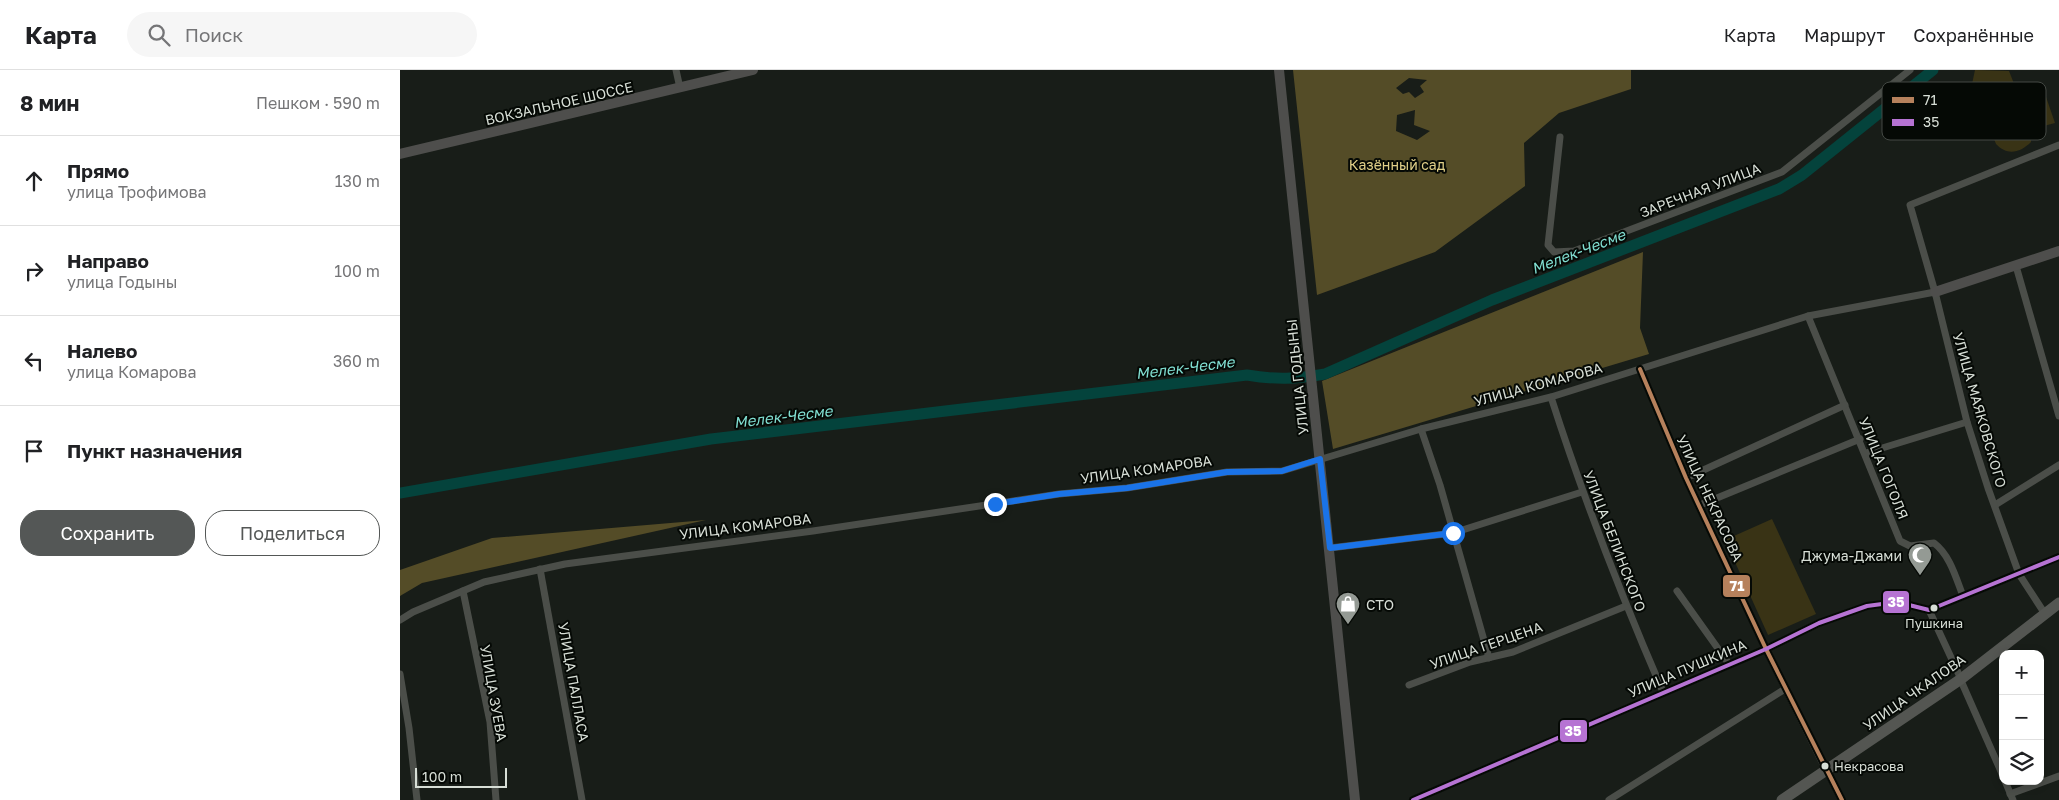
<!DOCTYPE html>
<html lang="ru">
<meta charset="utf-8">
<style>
body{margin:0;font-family:"Golos Text",sans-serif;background:#f6f6f6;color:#202124}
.controls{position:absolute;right:15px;bottom:15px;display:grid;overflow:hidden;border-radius:10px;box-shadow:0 2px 8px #0003}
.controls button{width:45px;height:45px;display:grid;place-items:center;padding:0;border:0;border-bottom:1px solid #e0e0e0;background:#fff;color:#202124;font:25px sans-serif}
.scale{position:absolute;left:15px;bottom:12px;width:92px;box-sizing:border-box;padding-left:5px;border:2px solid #d7ded6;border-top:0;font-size:14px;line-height:18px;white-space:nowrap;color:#d7ded6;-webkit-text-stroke:4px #050905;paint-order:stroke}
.stop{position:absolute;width:15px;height:15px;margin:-11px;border:4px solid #1a73e8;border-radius:50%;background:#fff}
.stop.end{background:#1a73e8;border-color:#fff;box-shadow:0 1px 5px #0008}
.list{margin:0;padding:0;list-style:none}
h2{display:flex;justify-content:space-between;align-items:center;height:65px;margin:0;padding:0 20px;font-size:21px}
h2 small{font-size:16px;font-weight:400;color:#757577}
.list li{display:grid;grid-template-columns:32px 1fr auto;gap:15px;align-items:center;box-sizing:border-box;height:90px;padding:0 20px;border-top:1px solid #e0e0e0}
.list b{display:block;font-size:19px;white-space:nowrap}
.list p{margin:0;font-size:16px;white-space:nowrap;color:#757577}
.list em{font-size:16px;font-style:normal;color:#757577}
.actions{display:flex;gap:10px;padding:15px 20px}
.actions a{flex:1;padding:11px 0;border:1px solid #545756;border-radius:20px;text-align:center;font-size:18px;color:#545756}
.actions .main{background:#545756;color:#fff}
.icon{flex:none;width:28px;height:28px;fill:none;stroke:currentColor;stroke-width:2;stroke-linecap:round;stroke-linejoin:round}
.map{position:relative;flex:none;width:1659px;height:730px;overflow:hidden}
header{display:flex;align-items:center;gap:30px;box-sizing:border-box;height:70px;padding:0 25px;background:#fff;border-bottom:1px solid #e0e0e0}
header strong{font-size:24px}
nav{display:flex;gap:28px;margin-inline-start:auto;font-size:18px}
.search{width:350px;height:45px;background:#f6f6f6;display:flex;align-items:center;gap:12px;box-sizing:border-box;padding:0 18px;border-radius:28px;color:#757577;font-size:19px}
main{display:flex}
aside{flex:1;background:#fff}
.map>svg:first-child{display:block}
</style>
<header>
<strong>Карта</strong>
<div class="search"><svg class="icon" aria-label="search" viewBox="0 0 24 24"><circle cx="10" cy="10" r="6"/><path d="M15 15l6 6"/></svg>Поиск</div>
<nav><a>Карта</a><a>Маршрут</a><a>Сохранённые</a></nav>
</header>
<main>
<aside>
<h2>8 мин<small>Пешком · 590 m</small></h2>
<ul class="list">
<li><svg class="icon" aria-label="ahead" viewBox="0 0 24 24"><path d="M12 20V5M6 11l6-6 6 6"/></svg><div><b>Прямо</b><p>улица Трофимова</p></div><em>130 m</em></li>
<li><svg class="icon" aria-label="right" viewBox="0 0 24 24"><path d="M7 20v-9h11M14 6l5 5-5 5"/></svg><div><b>Направо</b><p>улица Годыны</p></div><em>100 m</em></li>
<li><svg class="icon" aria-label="left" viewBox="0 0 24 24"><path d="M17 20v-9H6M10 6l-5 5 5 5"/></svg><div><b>Налево</b><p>улица Комарова</p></div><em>360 m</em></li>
<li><svg class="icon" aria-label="arrive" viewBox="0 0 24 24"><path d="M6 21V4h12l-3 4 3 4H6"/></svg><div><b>Пункт назначения</b></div></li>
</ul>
<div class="actions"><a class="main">Сохранить</a><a>Поделиться</a></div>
</aside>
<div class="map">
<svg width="1659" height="730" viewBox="0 0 1659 730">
<rect width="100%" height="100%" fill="#181d18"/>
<g fill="#393315">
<path d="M1575,0L1609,1L1631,57V72C1620,83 1607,86 1596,74L1572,14Z"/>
<path d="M1645,24L1655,53L1640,57L1631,28Z"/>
<path d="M1372,449L1416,544L1368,565L1325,470Z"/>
</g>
<g fill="#544c27" fill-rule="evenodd">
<path d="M893,0H1231V19L1159,43L1124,73L1125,116L1035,182L917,225ZM1009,8L1027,10L1020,16L1024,22L1015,28L1009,22L1003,24L996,18ZM1015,40L1014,55L1030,61L1017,70L996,61L997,45Z"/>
<path d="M1243,182L1240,258L1249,284L933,379L922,311Z"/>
<path d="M306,450L22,513L0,526V500L92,468Z"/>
</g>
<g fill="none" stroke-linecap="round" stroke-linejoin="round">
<path stroke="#04433c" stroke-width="11" d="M0,423L311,369L847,305C876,310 896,309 925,304L1092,230L1379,119L1402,105L1533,0"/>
<g stroke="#4b4e49" stroke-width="7">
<path d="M276,0L280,18"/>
<path d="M1160,67L1148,175L1154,182L1174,181L1382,102L1510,0"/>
<path d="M1616,196L1659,346"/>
<path d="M1408,246L1500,471L1510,476L1534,473C1550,485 1556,508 1563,526"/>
<path d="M1240,299L1286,408L1366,579L1426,700"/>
<path d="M1151,327C1183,427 1221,525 1263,622"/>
<path d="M1021,359L1040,415L1089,588"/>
<path d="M1466,383L1567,352"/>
<path d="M1286,408L1445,335"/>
<path d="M1300,435L1460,369"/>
<path d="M1595,435L1659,395"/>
<path d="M930,478L1053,463L1182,422"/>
<path d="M140,499L182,730"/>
<path d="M63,521L90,652L96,730"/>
<path d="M1277,521L1329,594"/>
<path d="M1529,540L1561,609"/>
<path d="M1645,544L1619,504L1588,418L1567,352L1535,222L1510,135L1659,75"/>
<path d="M0,550L13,542L84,512L165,494L413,461L659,424L727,418L827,402L882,401L1021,359L1151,327L1408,246L1535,222"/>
<path d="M0,604L9,658L17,730"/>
<path d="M1562,613L1603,706"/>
<path d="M1009,615L1070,592L1113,582L1226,536"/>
<path d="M1428,703L1442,730"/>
<path d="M1605,711L1613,730"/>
<path d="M1610,724L1659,706"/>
<path d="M1013,730L1366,579L1419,553L1467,536L1497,532L1529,540L1659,487"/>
<path d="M1209,730L1385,619"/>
</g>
<g stroke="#4e4e4c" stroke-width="10">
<path d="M879,0L955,730"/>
<path d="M0,84L353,0"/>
<path d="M1535,222L1659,181"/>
</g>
<path stroke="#545652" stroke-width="11" d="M1382,730L1561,609L1659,533"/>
<defs>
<path id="bus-1" d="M1240,299L1286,408L1366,579L1442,730"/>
<path id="bus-2" d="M1013,730L1366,579L1419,553L1467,536L1497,532L1529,540L1659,487"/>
</defs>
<use href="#bus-1" stroke="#050905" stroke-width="8"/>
<use href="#bus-2" stroke="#050905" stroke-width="8"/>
<use href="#bus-1" stroke="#b6815c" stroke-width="4"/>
<use href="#bus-2" stroke="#b673d3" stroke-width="4"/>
</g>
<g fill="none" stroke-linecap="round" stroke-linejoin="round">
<path stroke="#1a73e8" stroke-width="6" d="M595,434L659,424L727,418L827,402L882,401L920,389L930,478L1053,463"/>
</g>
<defs>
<symbol id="mosque-pin" viewBox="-11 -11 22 30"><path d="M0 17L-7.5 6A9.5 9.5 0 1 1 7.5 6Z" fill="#949a94" stroke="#050905"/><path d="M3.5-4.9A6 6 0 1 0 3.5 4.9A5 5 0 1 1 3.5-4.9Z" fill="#fff"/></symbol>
<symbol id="shop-pin" viewBox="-11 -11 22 30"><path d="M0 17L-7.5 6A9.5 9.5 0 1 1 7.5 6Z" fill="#949a94" stroke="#050905"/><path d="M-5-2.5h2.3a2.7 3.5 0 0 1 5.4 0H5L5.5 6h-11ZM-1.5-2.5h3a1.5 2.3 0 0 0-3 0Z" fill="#fff"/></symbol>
</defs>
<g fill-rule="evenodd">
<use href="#mosque-pin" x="1506" y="471" width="28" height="38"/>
<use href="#shop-pin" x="934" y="520" width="28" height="38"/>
</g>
<g fill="#d7ded6" stroke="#050905" stroke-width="2">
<circle cx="1534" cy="538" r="4.5"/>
<circle cx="1425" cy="696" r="4.5"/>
</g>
<g text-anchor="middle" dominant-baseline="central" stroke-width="4" stroke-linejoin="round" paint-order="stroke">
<g font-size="13" fill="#d7ded6" stroke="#050905">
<text x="1534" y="553">Пушкина</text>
<text x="1434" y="696" text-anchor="start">Некрасова</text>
</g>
<g font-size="14" fill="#d7ded6" stroke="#050905">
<text transform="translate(159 33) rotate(-13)">ВОКЗАЛЬНОЕ ШОССЕ</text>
<text transform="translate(1300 120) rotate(-21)">ЗАРЕЧНАЯ УЛИЦА</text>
<text transform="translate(897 307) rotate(-96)">УЛИЦА ГОДЫНЫ</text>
<text transform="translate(1138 314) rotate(-15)">УЛИЦА КОМАРОВА</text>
<text transform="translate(1580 340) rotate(74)">УЛИЦА МАЯКОВСКОГО</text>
<text transform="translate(1484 398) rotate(68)">УЛИЦА ГОГОЛЯ</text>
<text transform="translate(746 399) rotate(-8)">УЛИЦА КОМАРОВА</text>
<text transform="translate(1310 428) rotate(65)">УЛИЦА НЕКРАСОВА</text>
<text transform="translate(345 456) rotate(-7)">УЛИЦА КОМАРОВА</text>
<text transform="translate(1215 471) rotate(69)">УЛИЦА БЕЛИНСКОГО</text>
<text transform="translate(1086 575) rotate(-19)">УЛИЦА ГЕРЦЕНА</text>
<text transform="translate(1287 598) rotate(-23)">УЛИЦА ПУШКИНА</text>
<text transform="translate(174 612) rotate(80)">УЛИЦА ПАЛЛАСА</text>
<text transform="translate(1514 622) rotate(-35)">УЛИЦА ЧКАЛОВА</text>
<text transform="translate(94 623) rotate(80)">УЛИЦА ЗУЕВА</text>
</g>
<g font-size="14" fill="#e0cf88" stroke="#050905">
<text x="997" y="94">Казённый сад</text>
</g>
<g font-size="14" fill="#d7ded6" stroke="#050905" text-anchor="end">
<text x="1502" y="485">Джума-Джами</text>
<text x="966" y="534" text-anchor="start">СТО</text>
</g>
<g font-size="15" font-style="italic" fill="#80ded1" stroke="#050905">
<text transform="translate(1178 181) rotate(-21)">Мелек-Чесме</text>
<text transform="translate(785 297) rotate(-7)">Мелек-Чесме</text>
<text transform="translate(383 346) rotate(-7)">Мелек-Чесме</text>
</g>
</g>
<rect x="1482" y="12" width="164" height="58" rx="8" fill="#050905" stroke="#444944" stroke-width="1"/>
<rect x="1492" y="27" width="22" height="6" fill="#b6815c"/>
<rect x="1492" y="49" width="22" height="7" fill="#b673d3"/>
<g font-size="14" fill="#d7ded6">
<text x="1523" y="35">71</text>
<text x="1523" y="57">35</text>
</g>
<g stroke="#050905" stroke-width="2">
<rect x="1322" y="504" width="29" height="24" rx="5" fill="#b6815c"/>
<rect x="1482" y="520" width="28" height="24" rx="5" fill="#b673d3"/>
<rect x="1159" y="649" width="29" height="24" rx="5" fill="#b673d3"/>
</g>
<g font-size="14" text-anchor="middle" font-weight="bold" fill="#fff">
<text x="1337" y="521">71</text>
<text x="1496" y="537">35</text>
<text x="1173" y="666">35</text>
</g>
</svg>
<div class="controls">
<button>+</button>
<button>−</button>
<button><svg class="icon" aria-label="layers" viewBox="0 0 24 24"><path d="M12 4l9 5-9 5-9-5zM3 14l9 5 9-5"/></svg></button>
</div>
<div class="scale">100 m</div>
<div class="stop" style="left:1053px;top:463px"></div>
<div class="stop end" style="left:595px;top:434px"></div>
</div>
</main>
